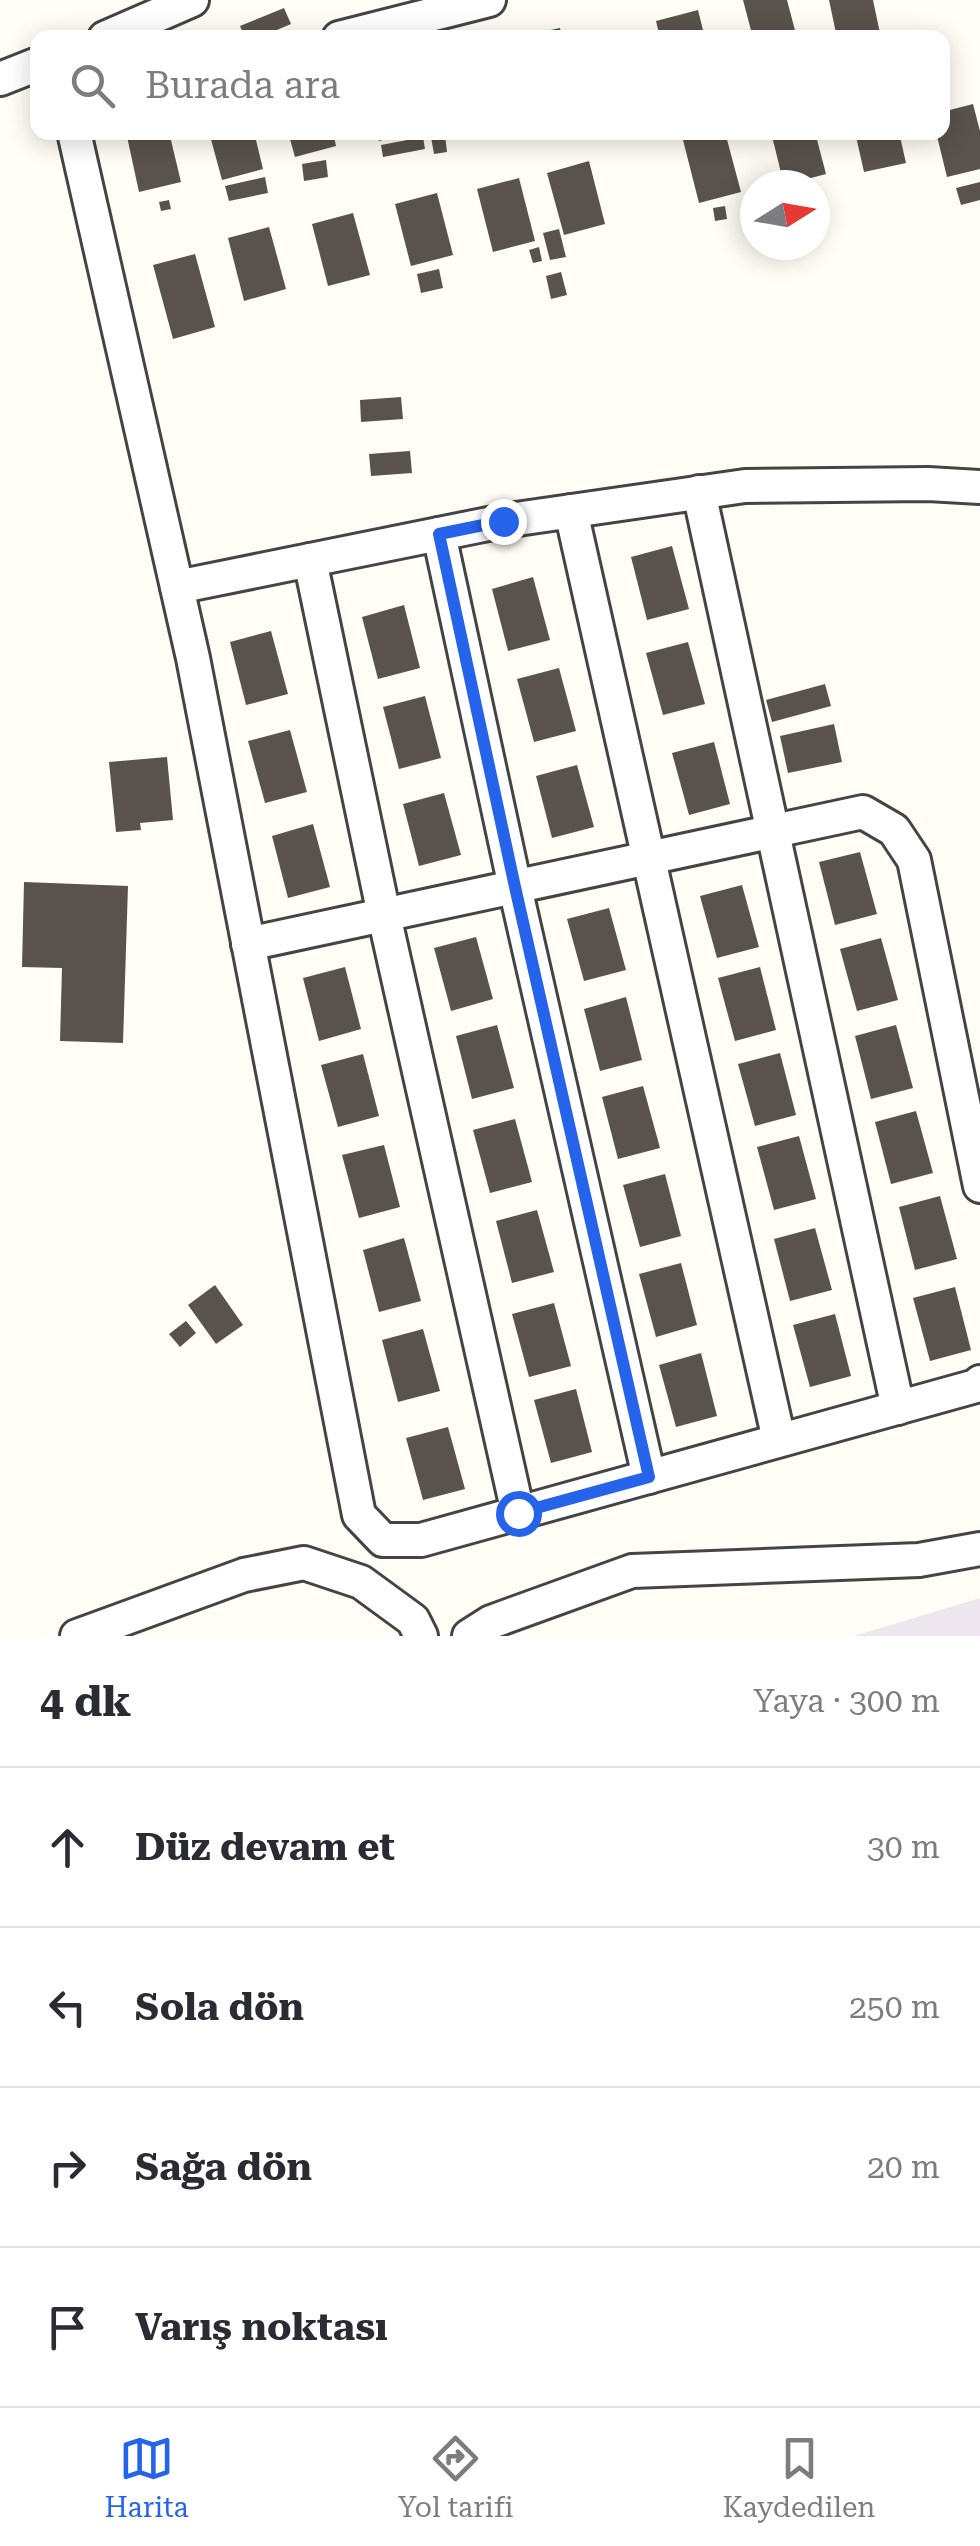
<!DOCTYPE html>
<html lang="tr">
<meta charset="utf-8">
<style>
body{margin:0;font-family:"Roboto Serif",serif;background:#f7f7f7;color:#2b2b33}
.compass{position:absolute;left:740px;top:170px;width:90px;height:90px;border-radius:50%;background:#fff;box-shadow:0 5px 25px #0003;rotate:79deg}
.stop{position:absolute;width:30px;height:30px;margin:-22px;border:8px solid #2563eb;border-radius:50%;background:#fff}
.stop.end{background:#2563eb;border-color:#fff;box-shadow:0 2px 10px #0008}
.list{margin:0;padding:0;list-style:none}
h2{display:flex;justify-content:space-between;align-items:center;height:130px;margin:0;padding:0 40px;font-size:42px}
h2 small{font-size:32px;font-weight:400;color:#7c7c81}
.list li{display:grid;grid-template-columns:65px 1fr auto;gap:30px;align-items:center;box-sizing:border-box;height:160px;padding:0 40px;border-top:2px solid #e1e1e2}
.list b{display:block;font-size:38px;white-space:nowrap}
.list em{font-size:32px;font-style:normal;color:#7c7c81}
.icon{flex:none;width:55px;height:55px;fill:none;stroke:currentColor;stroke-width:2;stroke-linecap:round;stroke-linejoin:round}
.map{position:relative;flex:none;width:980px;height:1636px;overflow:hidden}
.search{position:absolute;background:#fff;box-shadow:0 5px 25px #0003;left:30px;right:30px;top:30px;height:110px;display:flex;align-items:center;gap:25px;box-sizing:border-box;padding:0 35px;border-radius:20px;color:#7c7c81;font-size:38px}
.sheet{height:770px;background:#fff}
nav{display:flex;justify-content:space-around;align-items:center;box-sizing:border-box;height:140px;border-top:2px solid #e1e1e2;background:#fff;font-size:28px;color:#7c7c81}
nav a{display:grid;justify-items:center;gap:5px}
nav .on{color:#2563eb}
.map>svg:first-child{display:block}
</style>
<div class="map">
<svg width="980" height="1636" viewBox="0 0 980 1636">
<rect width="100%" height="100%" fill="#fffdf5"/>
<path fill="#eee6ef" d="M980,1598V1636H854Z"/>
<g fill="#5a524d">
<path d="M743,0H787L797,38H753Z"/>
<path d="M829,0H873L881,38H837Z"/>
<path d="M284,8L291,24L258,38H245L240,26Z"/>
<path d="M698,10L705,38H660L656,21Z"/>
<path d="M560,28L562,38H548L546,31Z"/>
<path d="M973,104L980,131V169L947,177L936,132H942V112Z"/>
<path d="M126,132H169L181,182L139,192Z"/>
<path d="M209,132H254L263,169L222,180Z"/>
<path d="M288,132H333L336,146L295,157Z"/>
<path d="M376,132H405V134L379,141Z"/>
<path d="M713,132H725L741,192L699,203L683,140Z"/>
<path d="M771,132H815L826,174L784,185Z"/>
<path d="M855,132H899L906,163L864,172Z"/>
<path d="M445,135L447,152L434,154L431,137Z"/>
<path d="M423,137L425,149L383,157L381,145Z"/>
<path d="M326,160L328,177L304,181L302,164Z"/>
<path d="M589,161L605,224L564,235L547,173Z"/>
<path d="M265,177L268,193L229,201L225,186Z"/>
<path d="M519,178L535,241L493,252L477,189Z"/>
<path d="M980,182V200L961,205L956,188Z"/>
<path d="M437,193L453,255L411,266L395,204Z"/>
<path d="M169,200L171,209L161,211L159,202Z"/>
<path d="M725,206L727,219L715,221L713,208Z"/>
<path d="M353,213L370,275L328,286L312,224Z"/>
<path d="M269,227L286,289L244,301L228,238Z"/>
<path d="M559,229L566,257L550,260L543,233Z"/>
<path d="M539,247L542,261L533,263L529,250Z"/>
<path d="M195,254L215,327L173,339L153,265Z"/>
<path d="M439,269L443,288L421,293L417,274Z"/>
<path d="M561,272L567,295L551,299L546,276Z"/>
<path d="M401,397L403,419L361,422L360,400Z"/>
<path d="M410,451L412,473L371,476L369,454Z"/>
<path d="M672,546L689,609L647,620L631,557Z"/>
<path d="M533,577L550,640L508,651L492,589Z"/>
<path d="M404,605L420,668L378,679L362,617Z"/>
<path d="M271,631L288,694L246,705L230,642Z"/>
<path d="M688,642L705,704L663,715L646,653Z"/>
<path d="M559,668L576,731L534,742L517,679Z"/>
<path d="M825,684L831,706L772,722L766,700Z"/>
<path d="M425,696L441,758L399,769L383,707Z"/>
<path d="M834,724L842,762L788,773L780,736Z"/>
<path d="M290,730L307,792L265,803L248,741Z"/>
<path d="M714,742L730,804L689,815L672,753Z"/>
<path d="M167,757L173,820L140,823L141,830L116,832L109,762Z"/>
<path d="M577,765L594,827L552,838L536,776Z"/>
<path d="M444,793L461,855L419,866L403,804Z"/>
<path d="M313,824L330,887L288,898L272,836Z"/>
<path d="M860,852L877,914L835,925L819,862Z"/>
<path d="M24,882L128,886L123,1043L60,1041L62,968L22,967Z"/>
<path d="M742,885L759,947L717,958L700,896Z"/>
<path d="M609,908L626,970L584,981L567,919Z"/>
<path d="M476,937L493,999L451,1011L434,948Z"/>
<path d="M881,938L898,1000L857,1011L840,949Z"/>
<path d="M345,967L361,1029L319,1041L303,978Z"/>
<path d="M760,967L776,1030L735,1041L718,978Z"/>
<path d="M626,997L642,1060L600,1071L584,1009Z"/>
<path d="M497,1025L514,1088L472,1099L456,1036Z"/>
<path d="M896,1025L913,1088L871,1099L855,1036Z"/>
<path d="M780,1053L796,1115L755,1126L738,1064Z"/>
<path d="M363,1054L379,1116L338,1127L321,1065Z"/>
<path d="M643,1086L660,1148L618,1159L602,1097Z"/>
<path d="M916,1111L933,1173L891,1184L875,1122Z"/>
<path d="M515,1119L532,1182L490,1193L473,1130Z"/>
<path d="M799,1136L816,1199L774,1210L757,1147Z"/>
<path d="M384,1145L400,1207L359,1218L342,1155Z"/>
<path d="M665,1174L681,1236L640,1247L623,1185Z"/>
<path d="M940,1196L957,1259L915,1270L899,1207Z"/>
<path d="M537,1210L554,1272L512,1283L496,1221Z"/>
<path d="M815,1228L832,1290L790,1301L774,1239Z"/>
<path d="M404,1238L421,1301L379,1312L363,1250Z"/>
<path d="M681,1263L697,1325L656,1337L639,1274Z"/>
<path d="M215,1285L243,1325L216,1344L188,1305Z"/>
<path d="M955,1287L971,1350L930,1361L913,1298Z"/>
<path d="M554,1303L571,1366L529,1377L512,1314Z"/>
<path d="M835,1314L851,1376L810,1387L793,1325Z"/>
<path d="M186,1321L196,1333L180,1347L169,1334Z"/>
<path d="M423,1329L440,1391L398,1402L382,1340Z"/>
<path d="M701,1353L717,1416L676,1427L659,1365Z"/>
<path d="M576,1389L592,1452L551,1463L534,1400Z"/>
<path d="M448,1427L465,1489L423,1500L406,1438Z"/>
</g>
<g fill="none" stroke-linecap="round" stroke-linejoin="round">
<defs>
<g id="minor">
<path d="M105,38L192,0"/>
<path d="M339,38L489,0"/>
<path d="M0,79L38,64"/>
<path d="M74,132L193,658L359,1515L383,1540H421L976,1386L980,1382"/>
<path d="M699,492L898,1408"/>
<path d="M571,511L779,1440"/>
<path d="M439,534L515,887L649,1477"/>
<path d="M310,560L384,915L518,1513"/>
<path d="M177,587L503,521L745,486L928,484L980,487"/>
<path d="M248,944L863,812L894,830L914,860L980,1186"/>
<path d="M77,1636L244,1575L304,1563L361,1582L413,1620L421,1636"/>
<path d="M469,1636L491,1622L632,1571L919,1560L980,1549"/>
</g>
</defs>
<use href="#minor" stroke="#444" stroke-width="38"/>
<use href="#minor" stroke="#fff" stroke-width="32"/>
</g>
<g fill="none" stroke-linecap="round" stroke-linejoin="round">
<path stroke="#2563eb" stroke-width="12" d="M503,521L439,534L515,887L649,1477L518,1513"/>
</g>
</svg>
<svg class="compass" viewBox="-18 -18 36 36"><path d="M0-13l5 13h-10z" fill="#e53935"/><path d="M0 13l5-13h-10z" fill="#7c7c81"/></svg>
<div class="stop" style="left:518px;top:1513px"></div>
<div class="stop end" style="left:503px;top:521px"></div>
<div class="search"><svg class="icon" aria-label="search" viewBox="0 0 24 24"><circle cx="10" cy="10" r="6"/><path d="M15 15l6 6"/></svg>Burada ara</div>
</div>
<section class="sheet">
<h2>4 dk<small>Yaya · 300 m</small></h2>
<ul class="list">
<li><svg class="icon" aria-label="ahead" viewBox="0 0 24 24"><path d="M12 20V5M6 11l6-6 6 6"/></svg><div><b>Düz devam et</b></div><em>30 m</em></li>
<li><svg class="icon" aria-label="left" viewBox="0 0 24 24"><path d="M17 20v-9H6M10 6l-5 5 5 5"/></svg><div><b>Sola dön</b></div><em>250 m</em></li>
<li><svg class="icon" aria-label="right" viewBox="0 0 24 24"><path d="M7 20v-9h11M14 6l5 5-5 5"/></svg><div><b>Sağa dön</b></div><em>20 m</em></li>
<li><svg class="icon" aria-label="arrive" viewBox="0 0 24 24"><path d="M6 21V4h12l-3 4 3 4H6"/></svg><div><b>Varış noktası</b></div></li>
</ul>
</section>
<nav>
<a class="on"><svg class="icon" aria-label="map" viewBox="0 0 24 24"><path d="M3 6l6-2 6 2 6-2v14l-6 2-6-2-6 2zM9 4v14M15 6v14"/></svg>Harita</a>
<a><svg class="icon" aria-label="directions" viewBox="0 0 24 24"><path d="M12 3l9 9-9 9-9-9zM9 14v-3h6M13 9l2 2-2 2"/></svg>Yol tarifi</a>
<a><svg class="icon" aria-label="saved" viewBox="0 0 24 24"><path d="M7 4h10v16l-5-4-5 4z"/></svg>Kaydedilen</a>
</nav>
